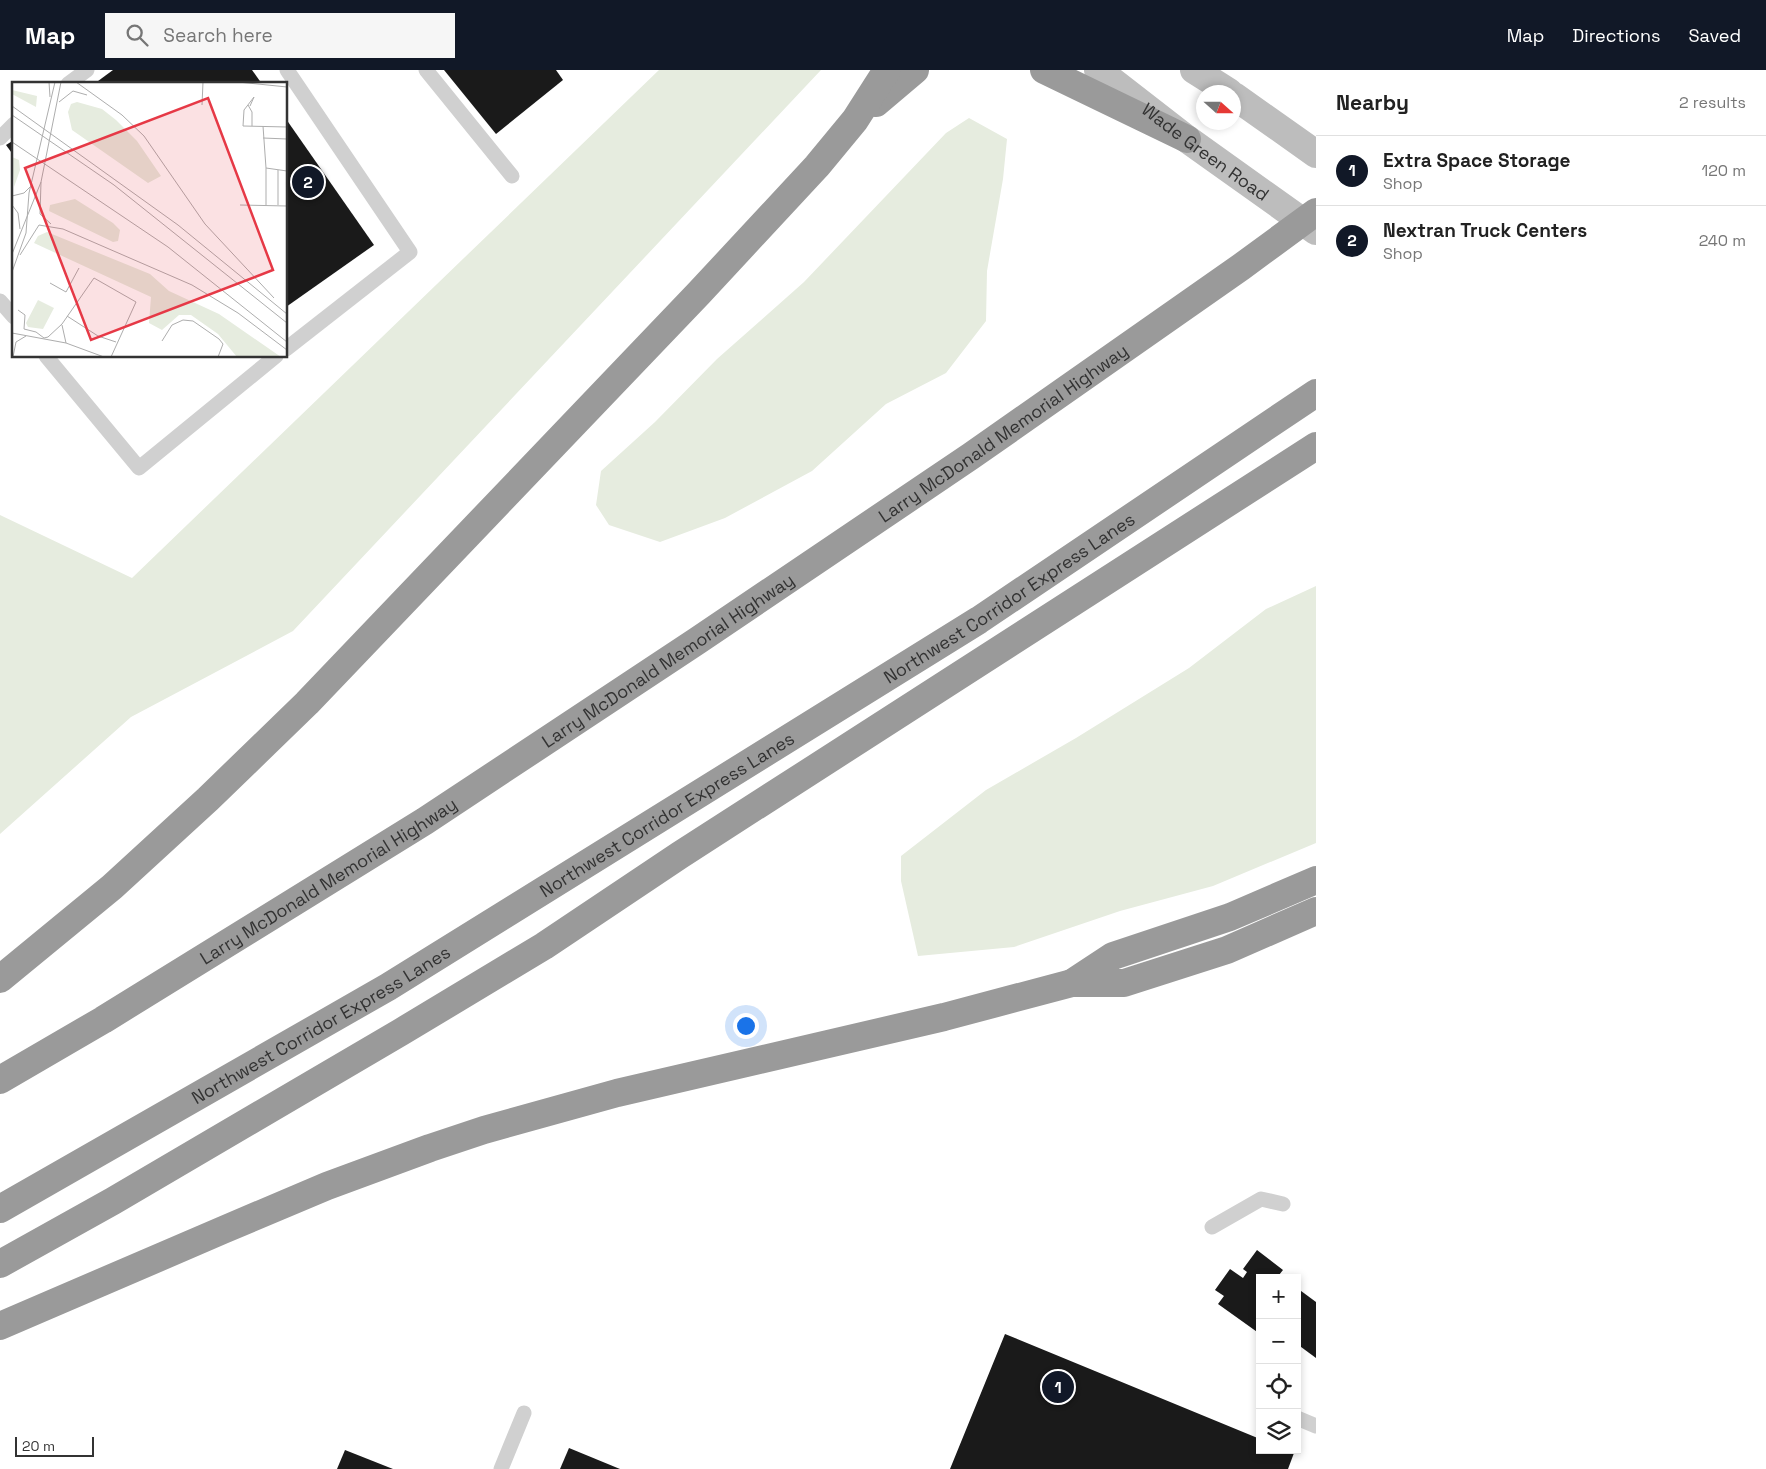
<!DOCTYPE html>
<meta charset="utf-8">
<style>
body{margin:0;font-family:"Space Grotesk",sans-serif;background:#f6f6f6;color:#222}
.controls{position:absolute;right:15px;bottom:15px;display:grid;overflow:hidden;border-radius:0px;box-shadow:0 2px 8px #0003}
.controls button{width:45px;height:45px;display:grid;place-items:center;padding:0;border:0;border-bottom:1px solid #e0e0e0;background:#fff;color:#222;font:25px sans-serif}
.compass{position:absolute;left:1196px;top:15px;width:45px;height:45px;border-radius:50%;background:#fff;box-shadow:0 2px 8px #0003;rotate:111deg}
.scale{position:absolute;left:15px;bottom:12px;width:79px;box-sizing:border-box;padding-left:5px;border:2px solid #333;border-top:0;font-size:14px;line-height:18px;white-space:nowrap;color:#333;-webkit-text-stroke:4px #fff;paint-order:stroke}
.you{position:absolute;left:745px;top:955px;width:18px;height:18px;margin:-12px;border:4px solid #fff;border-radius:50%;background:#1a73e8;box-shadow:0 0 0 8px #1a73e833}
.badge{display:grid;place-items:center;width:32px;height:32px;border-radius:50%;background:#111827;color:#fff;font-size:16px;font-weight:700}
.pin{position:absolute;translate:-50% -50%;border:2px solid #fff;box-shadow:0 1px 5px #0006}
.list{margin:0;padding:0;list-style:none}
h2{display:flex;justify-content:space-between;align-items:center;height:65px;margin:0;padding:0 20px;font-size:21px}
h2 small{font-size:16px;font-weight:400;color:#767676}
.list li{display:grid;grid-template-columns:32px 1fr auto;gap:15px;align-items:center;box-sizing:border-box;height:70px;padding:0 20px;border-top:1px solid #e0e0e0}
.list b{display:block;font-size:19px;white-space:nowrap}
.list p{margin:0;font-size:16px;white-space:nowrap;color:#767676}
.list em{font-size:16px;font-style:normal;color:#767676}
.icon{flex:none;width:28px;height:28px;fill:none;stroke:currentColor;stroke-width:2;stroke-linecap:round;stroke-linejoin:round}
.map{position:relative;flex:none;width:1316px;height:1399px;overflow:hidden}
header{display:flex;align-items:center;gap:30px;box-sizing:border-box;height:70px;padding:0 25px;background:#111827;color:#fff}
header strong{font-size:24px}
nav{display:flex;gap:28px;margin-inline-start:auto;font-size:18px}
.search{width:350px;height:45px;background:#f6f6f6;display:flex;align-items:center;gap:12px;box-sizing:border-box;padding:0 18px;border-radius:0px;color:#767676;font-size:19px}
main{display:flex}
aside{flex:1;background:#fff}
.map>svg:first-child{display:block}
</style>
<header>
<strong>Map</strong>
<div class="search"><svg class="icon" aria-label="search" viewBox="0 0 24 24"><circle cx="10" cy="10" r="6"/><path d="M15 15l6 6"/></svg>Search here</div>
<nav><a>Map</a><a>Directions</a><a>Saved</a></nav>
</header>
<main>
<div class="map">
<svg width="1316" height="1399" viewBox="0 0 1316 1399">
<rect width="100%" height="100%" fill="#fff"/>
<g fill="#e6ecdf">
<path d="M659,0H821L293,561L131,647L0,764V445L132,508Z"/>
<path d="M969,48L1007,69L1003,109L987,201L986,251L946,303L886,334L812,401L725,448L660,472L609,455L596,435L601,401L655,352L717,289L804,212L946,63Z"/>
<path d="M1316,516V773L1213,816L1120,841L1014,877L918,886L901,811V786L986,720L1076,668L1189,598L1266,539Z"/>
</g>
<g fill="#1a1a1a">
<path d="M113,0H252L262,14H94Z"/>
<path d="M444,0H556L563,10L496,64Z"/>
<path d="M286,49L374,175L286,237Z"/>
<path d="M14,70V86L6,75Z"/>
<path d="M1257,1180L1283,1200L1279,1205L1283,1208H1260V1264L1218,1234L1224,1226L1215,1220L1230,1199L1243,1208L1247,1202L1243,1199Z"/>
<path d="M1297,1218L1316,1232V1288L1297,1274Z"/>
<path d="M1005,1264L1260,1369V1380H1287L1294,1383L1288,1399H950Z"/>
<path d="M569,1378L620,1399H560Z"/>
<path d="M345,1380L393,1399H337Z"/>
</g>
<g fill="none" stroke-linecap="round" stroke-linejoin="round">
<g stroke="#d0d0d0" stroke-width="15">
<path d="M426,0L512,106"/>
<path d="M68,14L87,0"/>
<path d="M0,68L14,54"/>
<path d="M0,231L14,247"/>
<path d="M286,279L410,182L287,0"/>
<path d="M46,286L139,398L276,286"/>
<path d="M1212,1157L1261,1129L1283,1134"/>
<path d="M1297,1348L1316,1356"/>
<path d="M501,1399L524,1343"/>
</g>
<g stroke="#bdbdbd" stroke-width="28">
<path id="s1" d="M1098,0L1187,69L1316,161"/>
<path d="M1194,0L1229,22"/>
<path d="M1234,26L1316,84"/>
</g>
<g stroke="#9a9a9a" stroke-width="28">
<path d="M1044,0L1187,69"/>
<path d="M876,33L915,0"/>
<path d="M0,909L112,817L208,729L307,633L699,223L817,96L855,50L887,0"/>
<path d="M1072,913L1113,886L1230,847L1316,810"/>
<path id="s2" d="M0,1010L103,950L425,751L697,571L971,386L1241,197L1316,142"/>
<path id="s3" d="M0,1139L388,917L979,550L1316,323"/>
<path d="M0,1194L113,1131L401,962L544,876L680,785L1316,376"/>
<path d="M0,1256L223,1160L327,1116L430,1078L484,1060L617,1023L944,947L1072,913H1124L1227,880L1316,841"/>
</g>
</g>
<g text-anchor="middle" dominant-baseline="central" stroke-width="5" stroke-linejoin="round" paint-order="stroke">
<g font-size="18" fill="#333" stroke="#fff">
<text stroke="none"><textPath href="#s1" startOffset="135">Wade Green Road</textPath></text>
<text stroke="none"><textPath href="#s2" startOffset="1194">Larry McDonald Memorial Highway</textPath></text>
<text stroke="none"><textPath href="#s3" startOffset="1180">Northwest Corridor Express Lanes</textPath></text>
<text stroke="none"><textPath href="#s2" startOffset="789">Larry McDonald Memorial Highway</textPath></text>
<text stroke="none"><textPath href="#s3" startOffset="775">Northwest Corridor Express Lanes</textPath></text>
<text stroke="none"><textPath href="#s2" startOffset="384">Larry McDonald Memorial Highway</textPath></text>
<text stroke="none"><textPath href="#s3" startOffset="370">Northwest Corridor Express Lanes</textPath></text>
</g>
</g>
<g transform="translate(12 12)">
<rect width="275" height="275" fill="#fff"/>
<path d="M0,8L25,14L24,25L0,12ZM65,20L90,27L104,38L125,59L149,94L136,101L60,48L56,30L59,22ZM0,75L7,78L8,88L2,105ZM63,117L101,141L108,148L106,159L101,160L37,129L38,123ZM35,150L138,192L157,209L207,232L269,275H225L206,252L179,233H167L150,248L137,241L139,215L22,161L26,154ZM26,218L42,226L31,247L16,245L14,241Z" fill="#e6ecdf"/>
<path fill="none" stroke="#adadad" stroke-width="1" d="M37,0L38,15M64,0L110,33L132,54L193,142L262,216M226,0L275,5M47,20L61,9L75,13M190,23L191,0M236,23L240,30V44M0,24L166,143L275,232M238,24L242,15L232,28L231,44L275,45M0,33L102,103L275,241M251,44L254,86L275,89M251,56L275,57M0,60L156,165L275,260M254,86V123M29,100L28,132L39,142M0,114L12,111L19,104M0,123L6,131L8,147M228,123L275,124M266,123V88M0,172L29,100L49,0M8,173L27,143L51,147L180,203L226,231L275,268M0,190L14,151L17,111L43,0M38,201L54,210L67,186M6,228L13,233L12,247L24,250L32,256L36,255L50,242L82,196L124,220L99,275M55,234L86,254L104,260M50,243L54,261M0,251L54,261L92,275M150,259L160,243L171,238L181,239L207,257L211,262L206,275M1,275L4,260L14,254"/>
<path fill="#e63946" fill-opacity="0.15" stroke="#e63946" stroke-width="2.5" d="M196,16L261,188L79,258L13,86Z"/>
<rect width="275" height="275" fill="none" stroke="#333" stroke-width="2.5"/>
</g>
</svg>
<div class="controls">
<button>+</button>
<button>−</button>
<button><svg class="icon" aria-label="locate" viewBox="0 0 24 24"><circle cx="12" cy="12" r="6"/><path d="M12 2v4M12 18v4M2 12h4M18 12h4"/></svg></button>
<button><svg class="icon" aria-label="layers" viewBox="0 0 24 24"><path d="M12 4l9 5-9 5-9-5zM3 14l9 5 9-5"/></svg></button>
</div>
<svg class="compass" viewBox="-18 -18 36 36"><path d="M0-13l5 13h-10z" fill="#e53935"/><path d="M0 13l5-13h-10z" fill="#767676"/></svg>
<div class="scale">20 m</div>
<div class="you"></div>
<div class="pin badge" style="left:1058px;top:1317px">1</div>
<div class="pin badge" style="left:308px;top:112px">2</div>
</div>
<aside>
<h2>Nearby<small>2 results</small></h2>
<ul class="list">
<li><span class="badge">1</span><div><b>Extra Space Storage</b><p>Shop</p></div><em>120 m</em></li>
<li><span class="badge">2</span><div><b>Nextran Truck Centers</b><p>Shop</p></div><em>240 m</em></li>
</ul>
</aside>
</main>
